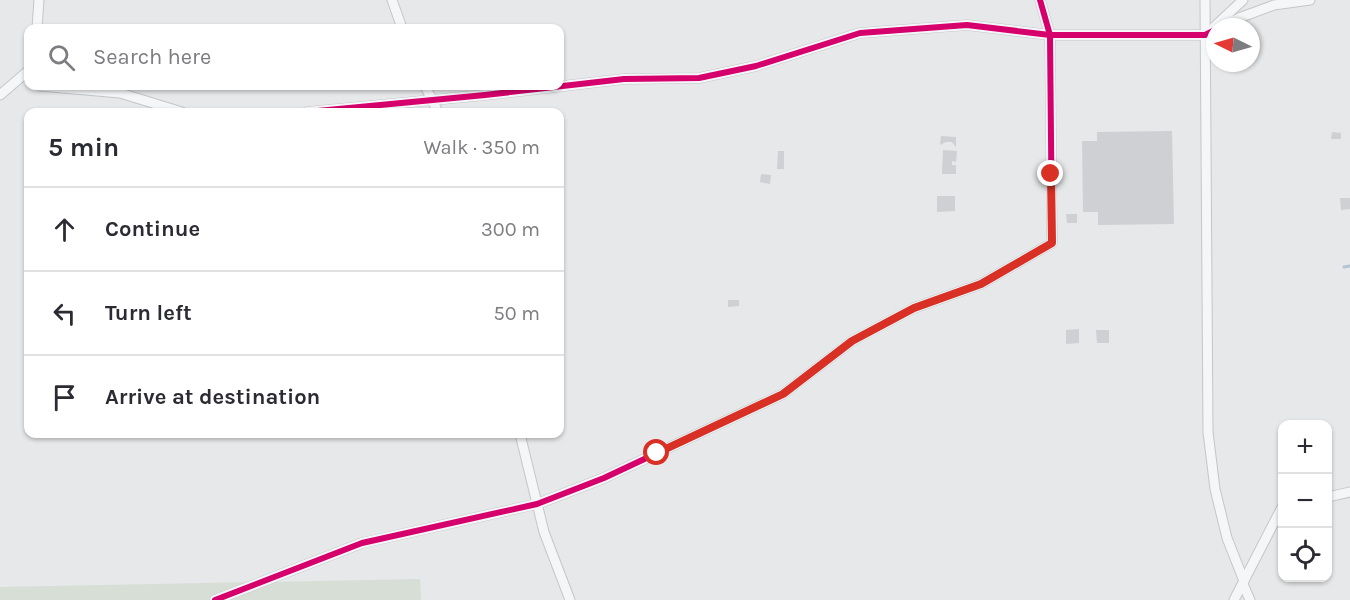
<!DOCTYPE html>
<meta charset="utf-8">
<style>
body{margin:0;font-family:Karla,sans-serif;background:#f2f2f3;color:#2b2b33}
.controls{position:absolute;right:18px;bottom:18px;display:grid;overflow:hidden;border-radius:12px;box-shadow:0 2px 4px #0004}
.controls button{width:54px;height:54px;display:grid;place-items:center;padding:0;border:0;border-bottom:2px solid #e1e1e2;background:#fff;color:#2b2b33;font:30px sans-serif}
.compass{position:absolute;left:1206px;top:18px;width:54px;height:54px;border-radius:50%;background:#fff;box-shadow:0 2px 4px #0004;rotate:275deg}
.stop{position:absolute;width:18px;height:18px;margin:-14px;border:4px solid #d93025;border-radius:50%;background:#fff}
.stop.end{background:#d93025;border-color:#fff;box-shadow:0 2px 6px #0008}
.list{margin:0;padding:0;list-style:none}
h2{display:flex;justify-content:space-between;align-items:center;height:78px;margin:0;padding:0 24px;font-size:26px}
h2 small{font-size:20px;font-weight:400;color:#7c7c81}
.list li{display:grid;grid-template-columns:39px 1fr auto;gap:18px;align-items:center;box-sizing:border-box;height:84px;padding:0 24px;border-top:2px solid #e1e1e2}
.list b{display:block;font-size:22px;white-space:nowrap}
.list em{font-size:20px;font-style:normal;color:#7c7c81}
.icon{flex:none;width:33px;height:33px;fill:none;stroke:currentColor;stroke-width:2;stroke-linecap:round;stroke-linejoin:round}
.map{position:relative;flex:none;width:1350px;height:600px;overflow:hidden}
.search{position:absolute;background:#fff;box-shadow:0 2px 4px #0004;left:24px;top:24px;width:540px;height:66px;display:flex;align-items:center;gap:15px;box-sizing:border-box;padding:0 21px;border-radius:12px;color:#7c7c81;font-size:22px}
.panel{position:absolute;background:#fff;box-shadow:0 2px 4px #0004;left:24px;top:108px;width:540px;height:330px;border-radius:12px}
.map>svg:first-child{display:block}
</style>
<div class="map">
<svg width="1350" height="600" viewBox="0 0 1350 600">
<rect width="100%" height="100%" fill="#e6e8ea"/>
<path fill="#d6ded6" d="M420,579L421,600H0V587Z"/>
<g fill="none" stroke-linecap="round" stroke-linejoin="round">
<path stroke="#b4c4d5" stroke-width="3" d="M1344,267L1350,266"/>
</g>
<g fill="#ced0d3">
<path d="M1172,131L1174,224L1098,225V212H1083L1082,141H1097V132Z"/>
<path d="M1332,132L1341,133V139H1331Z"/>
<path d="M941,136L956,137V147L952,142H946L940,145Z"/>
<path d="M943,150L957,151L956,162L952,161V165H956V174H942Z"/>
<path d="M778,151H784V169H777Z"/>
<path d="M761,174L771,175L770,184L760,182Z"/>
<path d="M937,196H955V211L937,212Z"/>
<path d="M1340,198H1350V209L1341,210Z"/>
<path d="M1066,214H1077V223H1067Z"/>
<path d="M728,300H739V306L728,307Z"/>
<path d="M1079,329V343L1066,344V330Z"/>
<path d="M1096,330H1109V343H1097Z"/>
</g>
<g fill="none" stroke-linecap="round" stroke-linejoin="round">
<defs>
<g id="street">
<path d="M392,0L402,28"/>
<path d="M1205,0L1208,432L1215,489L1227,538L1244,581"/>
<path d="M1214,27L1243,0"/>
<path d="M1220,27L1239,18L1274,5L1310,0"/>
<path d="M37,28L39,0"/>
<path d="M40,86L120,93L182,112"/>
<path d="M425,86L438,112"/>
<path d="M0,95L28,71"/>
<path d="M307,112L485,95L624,79L699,78L756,66L860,33L967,25L1050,35H1205L1215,30"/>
<path d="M520,434L544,532L570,600"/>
<path d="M1328,497L1350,492"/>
<path d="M1243,584L1250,600"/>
<path d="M215,600L362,543L537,504L604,478L783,394L852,341L914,308L981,284L1052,243L1050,35L1040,0"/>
<path d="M1234,600L1281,509L1282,508"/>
</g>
</defs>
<use href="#street" stroke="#c4c6c8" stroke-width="11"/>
<use href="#street" stroke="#f5f6f7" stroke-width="9"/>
<defs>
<g id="cycleway">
<path d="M307,112L485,95L624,79L699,78L756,66L860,33L967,25L1050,35H1205L1215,30"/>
<path d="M215,600L362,543L537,504L604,478L783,394L852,341L914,308L981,284L1052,243L1050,35L1040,0"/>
</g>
</defs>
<use href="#cycleway" stroke="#f4f6f9" stroke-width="10"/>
<use href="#cycleway" stroke="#d6006c" stroke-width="6"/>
</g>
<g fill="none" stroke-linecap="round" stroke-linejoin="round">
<path stroke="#d93025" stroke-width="8" d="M657,453L783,394L852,341L914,308L981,284L1052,243L1051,174"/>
</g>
</svg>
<div class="controls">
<button>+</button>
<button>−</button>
<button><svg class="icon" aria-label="locate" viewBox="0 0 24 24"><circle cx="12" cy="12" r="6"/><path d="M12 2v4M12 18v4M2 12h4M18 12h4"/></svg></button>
</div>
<svg class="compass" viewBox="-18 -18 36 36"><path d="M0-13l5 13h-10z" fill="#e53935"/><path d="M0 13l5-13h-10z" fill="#7c7c81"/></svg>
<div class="stop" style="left:657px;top:453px"></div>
<div class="stop end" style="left:1051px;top:174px"></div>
<div class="search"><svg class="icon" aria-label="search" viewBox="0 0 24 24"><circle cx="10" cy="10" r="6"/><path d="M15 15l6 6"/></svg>Search here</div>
<section class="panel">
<h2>5 min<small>Walk · 350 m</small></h2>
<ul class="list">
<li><svg class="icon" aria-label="ahead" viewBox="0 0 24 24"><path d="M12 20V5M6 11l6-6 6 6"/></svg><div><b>Continue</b></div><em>300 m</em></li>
<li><svg class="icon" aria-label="left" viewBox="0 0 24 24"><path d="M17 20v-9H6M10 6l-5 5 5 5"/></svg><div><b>Turn left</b></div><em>50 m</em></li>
<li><svg class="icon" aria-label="arrive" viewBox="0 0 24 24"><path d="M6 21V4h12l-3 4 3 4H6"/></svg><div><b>Arrive at destination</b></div></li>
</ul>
</section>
</div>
